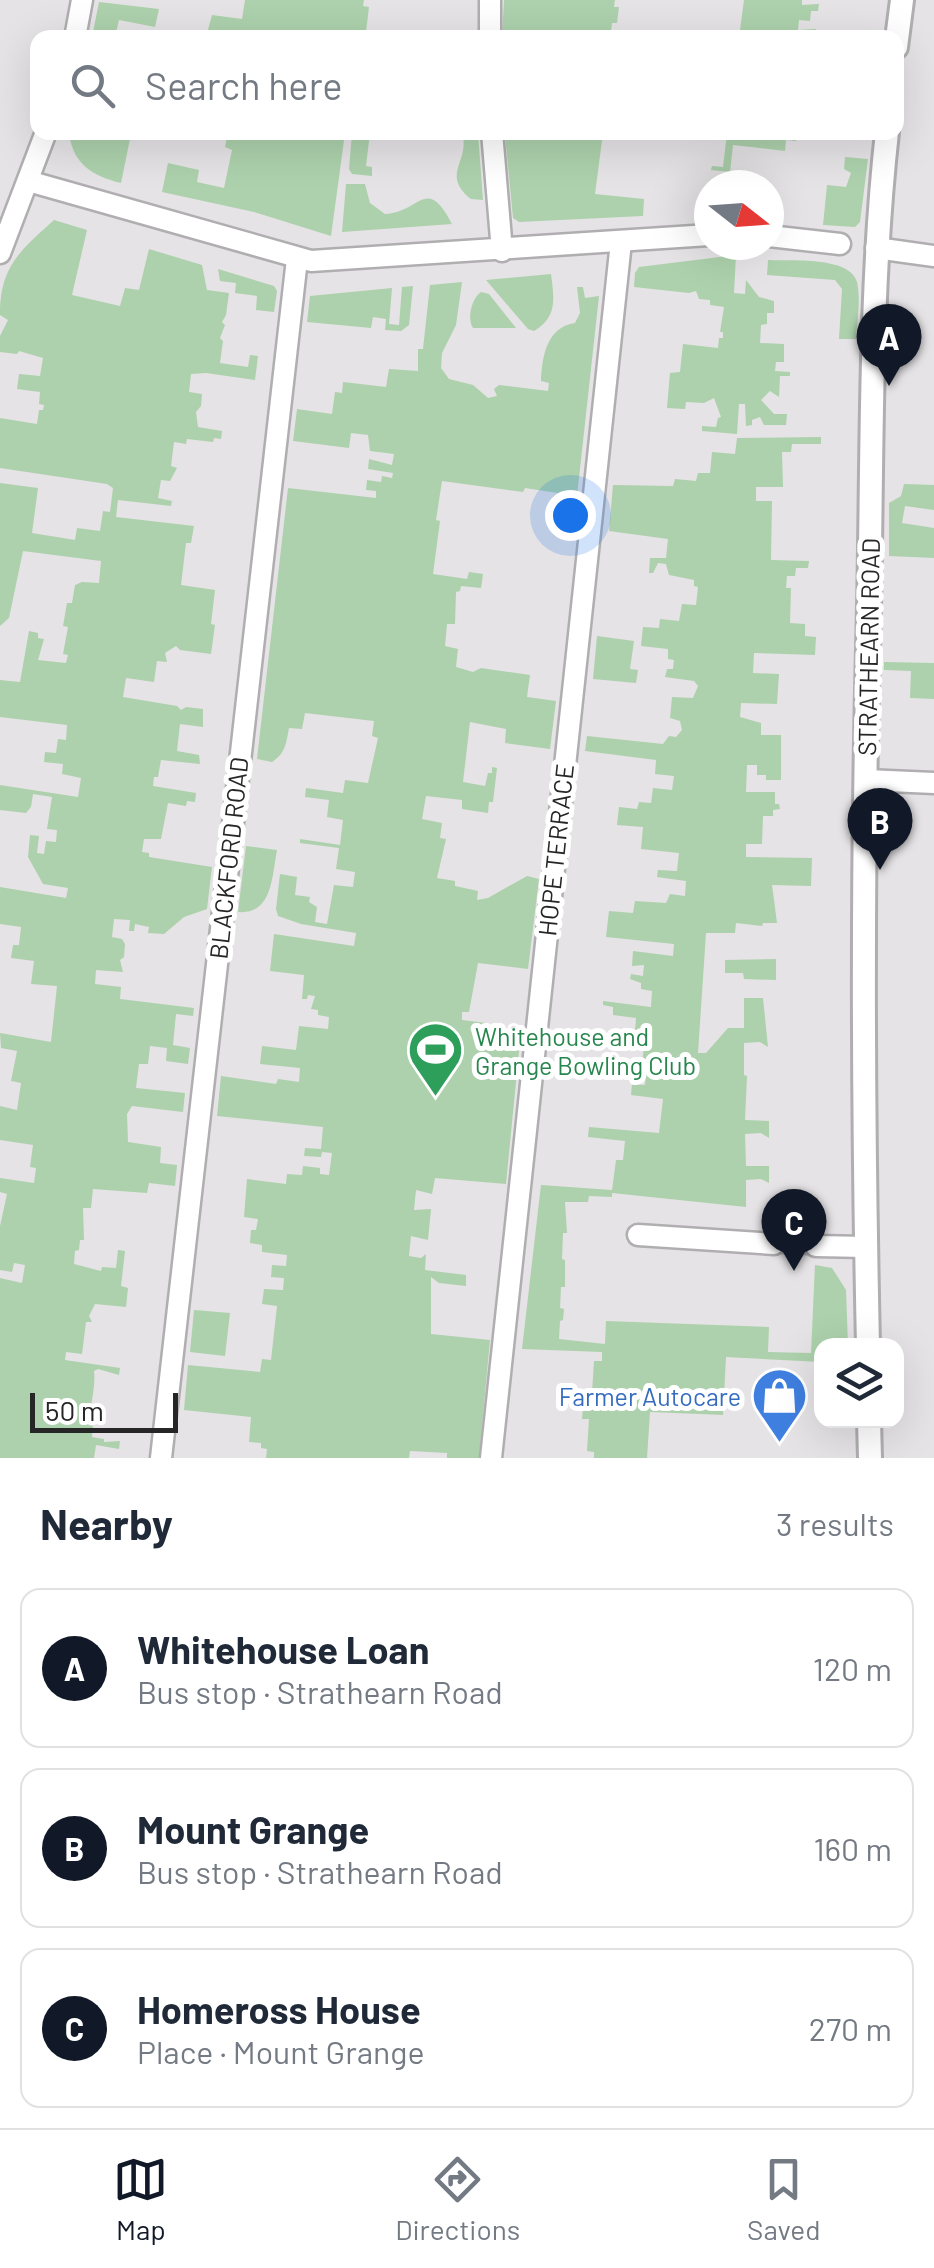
<!DOCTYPE html>
<meta charset="utf-8">
<style>
body{margin:0;font-family:Barlow,sans-serif;background:#f2f2f3;color:#1f2937}
.controls{position:absolute;right:30px;bottom:30px;display:grid;overflow:hidden;border-radius:20px;box-shadow:0 10px 40px #0002}
.controls button{width:90px;height:90px;display:grid;place-items:center;padding:0;border:0;border-bottom:2px solid #e0e1e3;background:#fff;color:#1f2937;font:50px sans-serif}
.compass{position:absolute;left:694px;top:170px;width:90px;height:90px;border-radius:50%;background:#fff;box-shadow:0 10px 40px #0002;rotate:107deg}
.scale{position:absolute;left:30px;bottom:25px;width:148px;box-sizing:border-box;padding-left:10px;border:5px solid #272627;border-top:0;font-size:28px;line-height:35px;white-space:nowrap;color:#272627;-webkit-text-stroke:8px #fff;paint-order:stroke}
.you{position:absolute;left:570px;top:515px;width:35px;height:35px;margin:-25px;border:8px solid #fff;border-radius:50%;background:#1a73e8;box-shadow:0 0 0 15px #1a73e833}
.badge{display:grid;place-items:center;width:65px;height:65px;border-radius:50%;background:#111827;color:#fff;font-size:32px;font-weight:700}
.pin{position:absolute;translate:-50% -82px;filter:drop-shadow(0 2px 5px #0008)}
.pin::after{content:'';position:absolute;top:52px;width:35px;height:30px;background:inherit;clip-path:polygon(0 0,100% 0,50% 100%)}
.list{margin:0;padding:0;list-style:none}
h2{display:flex;justify-content:space-between;align-items:center;height:130px;margin:0;padding:0 40px;font-size:42px}
h2 small{font-size:32px;font-weight:400;color:#747a83}
.list li{display:grid;grid-template-columns:65px 1fr auto;gap:30px;align-items:center;box-sizing:border-box;height:160px;margin:0 20px 20px;padding:0 20px;border:2px solid #e0e1e3;border-radius:20px}
.list b{display:block;font-size:38px;white-space:nowrap}
.list p{margin:0;font-size:32px;white-space:nowrap;color:#747a83}
.list em{font-size:32px;font-style:normal;color:#747a83}
.icon{flex:none;width:55px;height:55px;fill:none;stroke:currentColor;stroke-width:2;stroke-linecap:round;stroke-linejoin:round}
.map{position:relative;flex:none;width:934px;height:1458px;overflow:hidden}
.search{position:absolute;background:#fff;box-shadow:0 10px 40px #0002;left:30px;right:30px;top:30px;height:110px;display:flex;align-items:center;gap:25px;box-sizing:border-box;padding:0 35px;border-radius:20px;color:#747a83;font-size:38px}
.sheet{height:670px;background:#fff}
nav{display:flex;justify-content:space-around;align-items:center;box-sizing:border-box;height:140px;border-top:2px solid #e0e1e3;background:#fff;font-size:28px;color:#747a83}
nav a{display:grid;justify-items:center;gap:5px}
nav .on{color:#111827}
.map>svg:first-child{display:block}
</style>
<div class="map">
<svg width="934" height="1458" viewBox="0 0 934 1458">
<rect width="100%" height="100%" fill="#e5e3e5"/>
<g fill="#add1ac">
<path d="M245,0H364L363,6L369,7L366,32L409,37H356V34L323,31L322,37H206L212,15L242,19Z"/>
<path d="M504,0H615L614,7H619L617,23H612L611,32L616,34L615,37H502Z"/>
<path d="M744,0H802V5L819,4L818,11H811L810,21L799,20L798,30L816,29L815,36L739,37Z"/>
<path d="M99,2L159,9L155,27L119,20L115,37H92Z"/>
<path d="M69,133H98L130,139L121,183C92,176 73,164 69,133Z"/>
<path d="M234,133H345L331,236L254,212L162,192L168,163L199,170L197,182L224,188L232,150L225,147L227,137L233,138Z"/>
<path d="M352,133H370L366,166L372,167V176L352,174L349,169Z"/>
<path d="M462,133H478L483,200L471,199C440,174 471,161 462,133Z"/>
<path d="M508,133H603L595,194L644,199L643,216L519,222L513,218L505,135Z"/>
<path d="M727,133V132L797,133L796,141L786,140L785,151L733,145L730,172L711,170L712,166L723,167Z"/>
<path d="M845,157L868,159L860,222L855,227L823,225L827,185L846,187L851,173L844,169Z"/>
<path d="M346,184H365L370,203L385,214C420,213 426,174 452,224L342,232Z"/>
<path d="M54,220L87,230L72,295L120,306L125,288L139,290L149,249L202,265L207,290L229,293L226,315L222,322L225,325L220,338L223,341L220,363L248,367L250,355L258,356L255,380L206,373L191,374L189,392L202,394L201,406L196,412L198,427L222,431L221,439L214,438L213,442L187,439L186,444L174,442L171,466L177,468L170,481L161,480L158,498L172,501L171,506L118,500L116,517L194,526L191,543H186L181,585L215,590L211,624L215,625L211,654L180,650L176,646L165,653L167,662L157,661L154,682L126,678L123,697L177,706L181,710L186,707L203,709V727L180,724L177,751L199,755L200,764L161,760L158,777H154L153,786L196,793L195,802L187,801L186,806L168,803L161,839H144L142,852L149,853V857L212,867L207,909L184,917L164,934L148,933L149,927L135,924L134,931H129L130,920L114,919L112,937L122,939L125,944L124,957L120,960L123,972L96,970L95,984L121,987L120,999L194,1008L193,1016L176,1014L173,1045L190,1048L188,1064L166,1061L167,1048L150,1046L148,1064H139L136,1088L185,1093L183,1112L132,1106L127,1114L128,1142L161,1147L160,1163L177,1165L175,1186L149,1183L147,1193L93,1189L91,1208H83L84,1240H80L79,1250L75,1251L74,1264L101,1271L102,1267L116,1268L118,1250L125,1251L121,1286L128,1288L126,1307L95,1304L89,1316L92,1322H86L82,1354L66,1352L65,1360L120,1368L119,1375L98,1369L94,1371C96,1384 90,1410 88,1425L93,1426L92,1437L104,1439V1442L120,1441L119,1449L96,1445L94,1458H0V1278L22,1283L25,1265L14,1263L12,1272L0,1270V1226L7,1194L0,1192V1178L34,1183L36,1168L30,1167L33,1145L0,1140V1106L17,1110L21,1083L11,1081L17,1051L1,1048L0,1033L51,1042L57,986L31,984L34,961L11,958L13,945H19L21,927L0,924V887L66,898L68,888L43,884L28,857L30,835L39,836L37,853L44,854L46,841L56,842L57,830L47,829L52,797L33,794L31,807L26,813L0,810V785L78,797L81,778L62,774L63,764L44,762L45,752L56,753L58,739L66,740L67,725L0,717V680L20,682L29,631L38,633V638L44,639L38,660L66,663L68,655L63,654L68,627L63,626L67,603H72L75,585L82,582L99,583L101,561L23,551L9,618L0,626V483L38,488L32,533L75,540L77,528L100,531L103,511L110,512L113,488L107,484L0,468V418L37,424L39,410H43L44,405L39,404L40,392L17,389L19,374L40,376L43,358L19,351L17,354L0,352V336L8,320L0,315C0,266 20,251 54,220Z"/>
<path d="M736,255L734,293L745,294L746,280L759,297L774,301V313H767V324L761,325L760,343L784,344V362H776L775,371L790,372V376H780L779,397L770,391L761,400L774,414H787L786,425H764L760,417L752,420V425L746,426L745,404H739L737,434L702,431V426L716,427L718,418L721,417L714,398L704,403L686,402L685,409L667,408L670,373L680,372L683,344L718,348L719,338H723V332H720L724,307L710,305V300L699,299L696,291L689,293L634,287L635,273L639,267Z"/>
<path d="M768,260C790,261 850,256 857,282C861,299 857,322 856,339H839L842,289L835,280L767,275Z"/>
<path d="M218,269L274,286L277,291L274,312L256,310L257,296L235,293L236,283L220,281Z"/>
<path d="M551,274C554,298 558,317 534,331L528,329L486,280Z"/>
<path d="M462,282L456,325L442,353L441,368L449,379L473,385L488,398L497,396L494,389L499,385L548,391L549,383L541,381C542,356 547,327 575,323L580,313L577,287H583L585,298L599,296L577,496L525,488L523,492L442,481L436,520L440,521L433,574L467,579L469,572L483,574L481,588L461,586L460,591L456,592L455,624H447L445,646L458,649L456,667L473,672L481,668L530,675L527,697L556,701L550,749L505,743L506,729L470,722L463,782L485,786L488,773H492V767L497,768L493,802H489L488,813L462,809V800L426,796L422,819L442,823L440,838L446,839L437,878L455,881V886L478,891L477,900L488,898L527,876L539,879L528,969L478,963L469,1012H462V1020L486,1023L483,1046L519,1051L506,1184L435,1178L432,1194L416,1190L414,1210L431,1209L428,1240L411,1236L409,1256L421,1258L426,1254L425,1270L466,1275V1286L439,1283L431,1277V1334L490,1340L479,1458H447V1453L410,1451L409,1458H266L267,1449L261,1448V1443L249,1442L251,1417L184,1410L188,1365L260,1372L262,1359L271,1360L277,1306L262,1304L264,1289L283,1290L284,1278L271,1277L272,1265L286,1266L287,1255L262,1252V1245L250,1243L251,1230H256L258,1219L244,1217L247,1179L286,1184L287,1174L302,1175L303,1166L320,1168V1174L329,1175L332,1153L322,1152L321,1157L304,1156L305,1148L321,1149L323,1127L217,1116L221,1076L276,1084L278,1079L299,1082L300,1068L260,1064L262,1046L296,1050L299,1026L328,1029L329,1017L318,1015V1010L311,1009L315,996L308,995L307,999H302L304,975L270,971L274,934L354,946L356,933L301,924L278,916L276,909L280,874L297,877L295,895L310,897L309,902L317,907L315,922L327,924L334,885L353,887L355,872L336,869L339,848L300,843V839L340,845L343,820L327,817L329,800L305,797L306,788L343,793L345,780L368,783L378,738L372,736L374,721L305,713L302,729L289,728C286,743 286,753 272,762L257,759L288,488L376,498V491L366,490L367,480L381,482L382,476L392,478L393,473L368,469L369,459L392,465L394,454L370,451L368,435L351,433L349,448L293,441L297,409L332,414L335,392L342,393L343,382L386,387L389,369L418,371V349H423L430,285Z"/>
<path d="M413,286L409,325L401,331L385,330L386,319L373,317L371,328L307,322L310,296L392,288L389,324L399,325L402,287Z"/>
<path d="M481,292L489,294L516,328H473C467,319 471,299 481,292Z"/>
<path d="M821,437V444H792L791,452H782L783,487H756V501H772L771,560L809,561L808,568H796L795,576H787L786,588H791L790,623L805,624V636L816,637L815,655L754,653L753,673L779,674L777,704L741,703L740,717L761,723V735H781V780H766V775H757V765H747L746,792H775V804H779L780,809L773,810V816H763L762,844H746V857L812,858L811,886L772,885L777,923H763L762,926L736,923L735,933H706L698,1053H706L728,1028H744V998H763L768,1047L760,1042L744,1043V1075L747,1076L745,1120L769,1121V1138L761,1133L745,1134L746,1166H769V1183L761,1179L746,1180V1207L612,1193V1197L589,1196L588,1202H565L567,1233H563L562,1259L565,1260V1287H561L560,1308L564,1309L563,1320L560,1321L559,1339L605,1344L606,1321L769,1327L768,1352L811,1353L815,1265L832,1268L846,1290L848,1345L822,1346L821,1362L726,1357L723,1415L650,1412L647,1458H594V1452L587,1451L589,1419H582L583,1408L632,1409L633,1395L592,1393L594,1361H602V1352L522,1349L541,1185L612,1190L616,1160H623L625,1141L588,1137L589,1127L659,1133L663,1099L631,1095L632,1084L645,1085L646,1072L625,1068L626,1061L642,1062L645,1041L635,1040L628,1043L629,1033L635,1032L636,1018L613,1015V1007L603,1005V1001L651,1007L652,991L641,989V983L630,979L631,974L643,976L644,965L632,966L633,951L673,956L674,944L606,937L609,911L633,913L635,901L666,903L670,894L685,896L686,881L657,877L658,870L677,871L679,853L641,849L643,827L617,825L619,807L637,809L639,802L651,803L653,788L672,790L674,776L655,774L656,760L585,751L587,736L663,744L669,736L676,737L682,730L680,721L670,718L672,697L693,698L698,686L694,681L665,677L667,669H673L674,660L668,659V649L641,646L643,627L659,628L660,619L679,621L682,604L696,605L698,587L694,586V580L669,575L666,564L658,563L653,573H649L650,558H666L668,539L609,531L613,485L673,486L675,479L696,481L698,473H710L712,452L735,454L737,438Z"/>
<path d="M904,484L934,485V510L905,506L902,523L934,528V558L889,556V503L901,496Z"/>
<path d="M597,636L634,641L630,669L638,670L636,683L593,679Z"/>
<path d="M884,662L934,663V699L910,698L911,671L884,670Z"/>
<path d="M246,846L277,850C272,875 273,915 238,912Z"/>
<path d="M776,959V980L744,979L743,973H725V960Z"/>
<path d="M194,1310L230,1313L225,1356L190,1352Z"/>
</g>
<g fill="none" stroke-linecap="round" stroke-linejoin="round">
<path stroke="#bfbdbf" stroke-width="20" stroke-dasharray="20 10" stroke-linecap="butt" d="M774,1244L816,1246"/>
<defs>
<g id="minor">
<path d="M490,0V38"/>
<path d="M75,38L82,0"/>
<path d="M492,132L502,251"/>
<path d="M28,181L311,261L709,235"/>
<path d="M769,236L840,244"/>
<path d="M876,248L934,256"/>
<path d="M0,253L46,132"/>
<path d="M866,780L934,783"/>
<path d="M638,1235L774,1244"/>
<path d="M816,1246L866,1247"/>
<path d="M161,1458L297,259"/>
<path d="M491,1458L621,242"/>
</g>
<g id="tertiary">
<path d="M896,47L902,0"/>
<path d="M868,1346C863,1113 862,880 868,648C873,476 868,304 887,132"/>
<path d="M869,1420L870,1458"/>
</g>
</defs>
<use href="#minor" stroke="#b0aeb0" stroke-width="25"/>
<use href="#tertiary" stroke="#b0aeb0" stroke-width="28"/>
<use href="#minor" stroke="#fff" stroke-width="20"/>
<use href="#tertiary" stroke="#fff" stroke-width="22"/>
</g>
<defs>
<symbol id="stadium-pin" viewBox="-11 -11 22 30"><path d="M0 17L-7.5 6A9.5 9.5 0 1 1 7.5 6Z" fill="#2e9e5b" stroke="#fff"/><path d="M0-5a6.5 5 0 1 0 0 10a6.5 5 0 1 0 0-10ZM-3.5-1.8h7v3.6h-7Z" fill="#fff"/></symbol>
<symbol id="shop-pin" viewBox="-11 -11 22 30"><path d="M0 17L-7.5 6A9.5 9.5 0 1 1 7.5 6Z" fill="#3f7fe0" stroke="#fff"/><path d="M-5-2.5h2.3a2.7 3.5 0 0 1 5.4 0H5L5.5 6h-11ZM-1.5-2.5h3a1.5 2.3 0 0 0-3 0Z" fill="#fff"/></symbol>
</defs>
<g fill-rule="evenodd">
<use href="#stadium-pin" x="404" y="1018" width="63" height="86"/>
<use href="#shop-pin" x="748" y="1364" width="63" height="86"/>
</g>
<g text-anchor="middle" dominant-baseline="central" stroke-width="10" stroke-linejoin="round" paint-order="stroke">
<g font-size="25" fill="#272627" stroke="#fff">
<text transform="translate(868 647) rotate(-89)">STRATHEARN ROAD</text>
<text transform="translate(555 850) rotate(-84)">HOPE TERRACE</text>
<text transform="translate(228 858) rotate(-84)">BLACKFORD ROAD</text>
</g>
<g font-size="25" fill="#27864d" stroke="#fff" text-anchor="start">
<text x="475" y="1036">Whitehouse and<tspan x="475" dy="29">Grange Bowling Club</tspan></text>
</g>
<g font-size="25" fill="#366cbe" stroke="#fff" text-anchor="end">
<text x="741" y="1396">Farmer Autocare</text>
</g>
</g>
</svg>
<div class="controls">
<button><svg class="icon" aria-label="layers" viewBox="0 0 24 24"><path d="M12 4l9 5-9 5-9-5zM3 14l9 5 9-5"/></svg></button>
</div>
<svg class="compass" viewBox="-18 -18 36 36"><path d="M0-13l5 13h-10z" fill="#e53935"/><path d="M0 13l5-13h-10z" fill="#747a83"/></svg>
<div class="scale">50 m</div>
<div class="you"></div>
<div class="pin badge" style="left:889px;top:386px">A</div>
<div class="pin badge" style="left:880px;top:870px">B</div>
<div class="pin badge" style="left:794px;top:1271px">C</div>
<div class="search"><svg class="icon" aria-label="search" viewBox="0 0 24 24"><circle cx="10" cy="10" r="6"/><path d="M15 15l6 6"/></svg>Search here</div>
</div>
<section class="sheet">
<h2>Nearby<small>3 results</small></h2>
<ul class="list">
<li><span class="badge">A</span><div><b>Whitehouse Loan</b><p>Bus stop · Strathearn Road</p></div><em>120 m</em></li>
<li><span class="badge">B</span><div><b>Mount Grange</b><p>Bus stop · Strathearn Road</p></div><em>160 m</em></li>
<li><span class="badge">C</span><div><b>Homeross House</b><p>Place · Mount Grange</p></div><em>270 m</em></li>
</ul>
</section>
<nav>
<a class="on"><svg class="icon" aria-label="map" viewBox="0 0 24 24"><path d="M3 6l6-2 6 2 6-2v14l-6 2-6-2-6 2zM9 4v14M15 6v14"/></svg>Map</a>
<a><svg class="icon" aria-label="directions" viewBox="0 0 24 24"><path d="M12 3l9 9-9 9-9-9zM9 14v-3h6M13 9l2 2-2 2"/></svg>Directions</a>
<a><svg class="icon" aria-label="saved" viewBox="0 0 24 24"><path d="M7 4h10v16l-5-4-5 4z"/></svg>Saved</a>
</nav>
